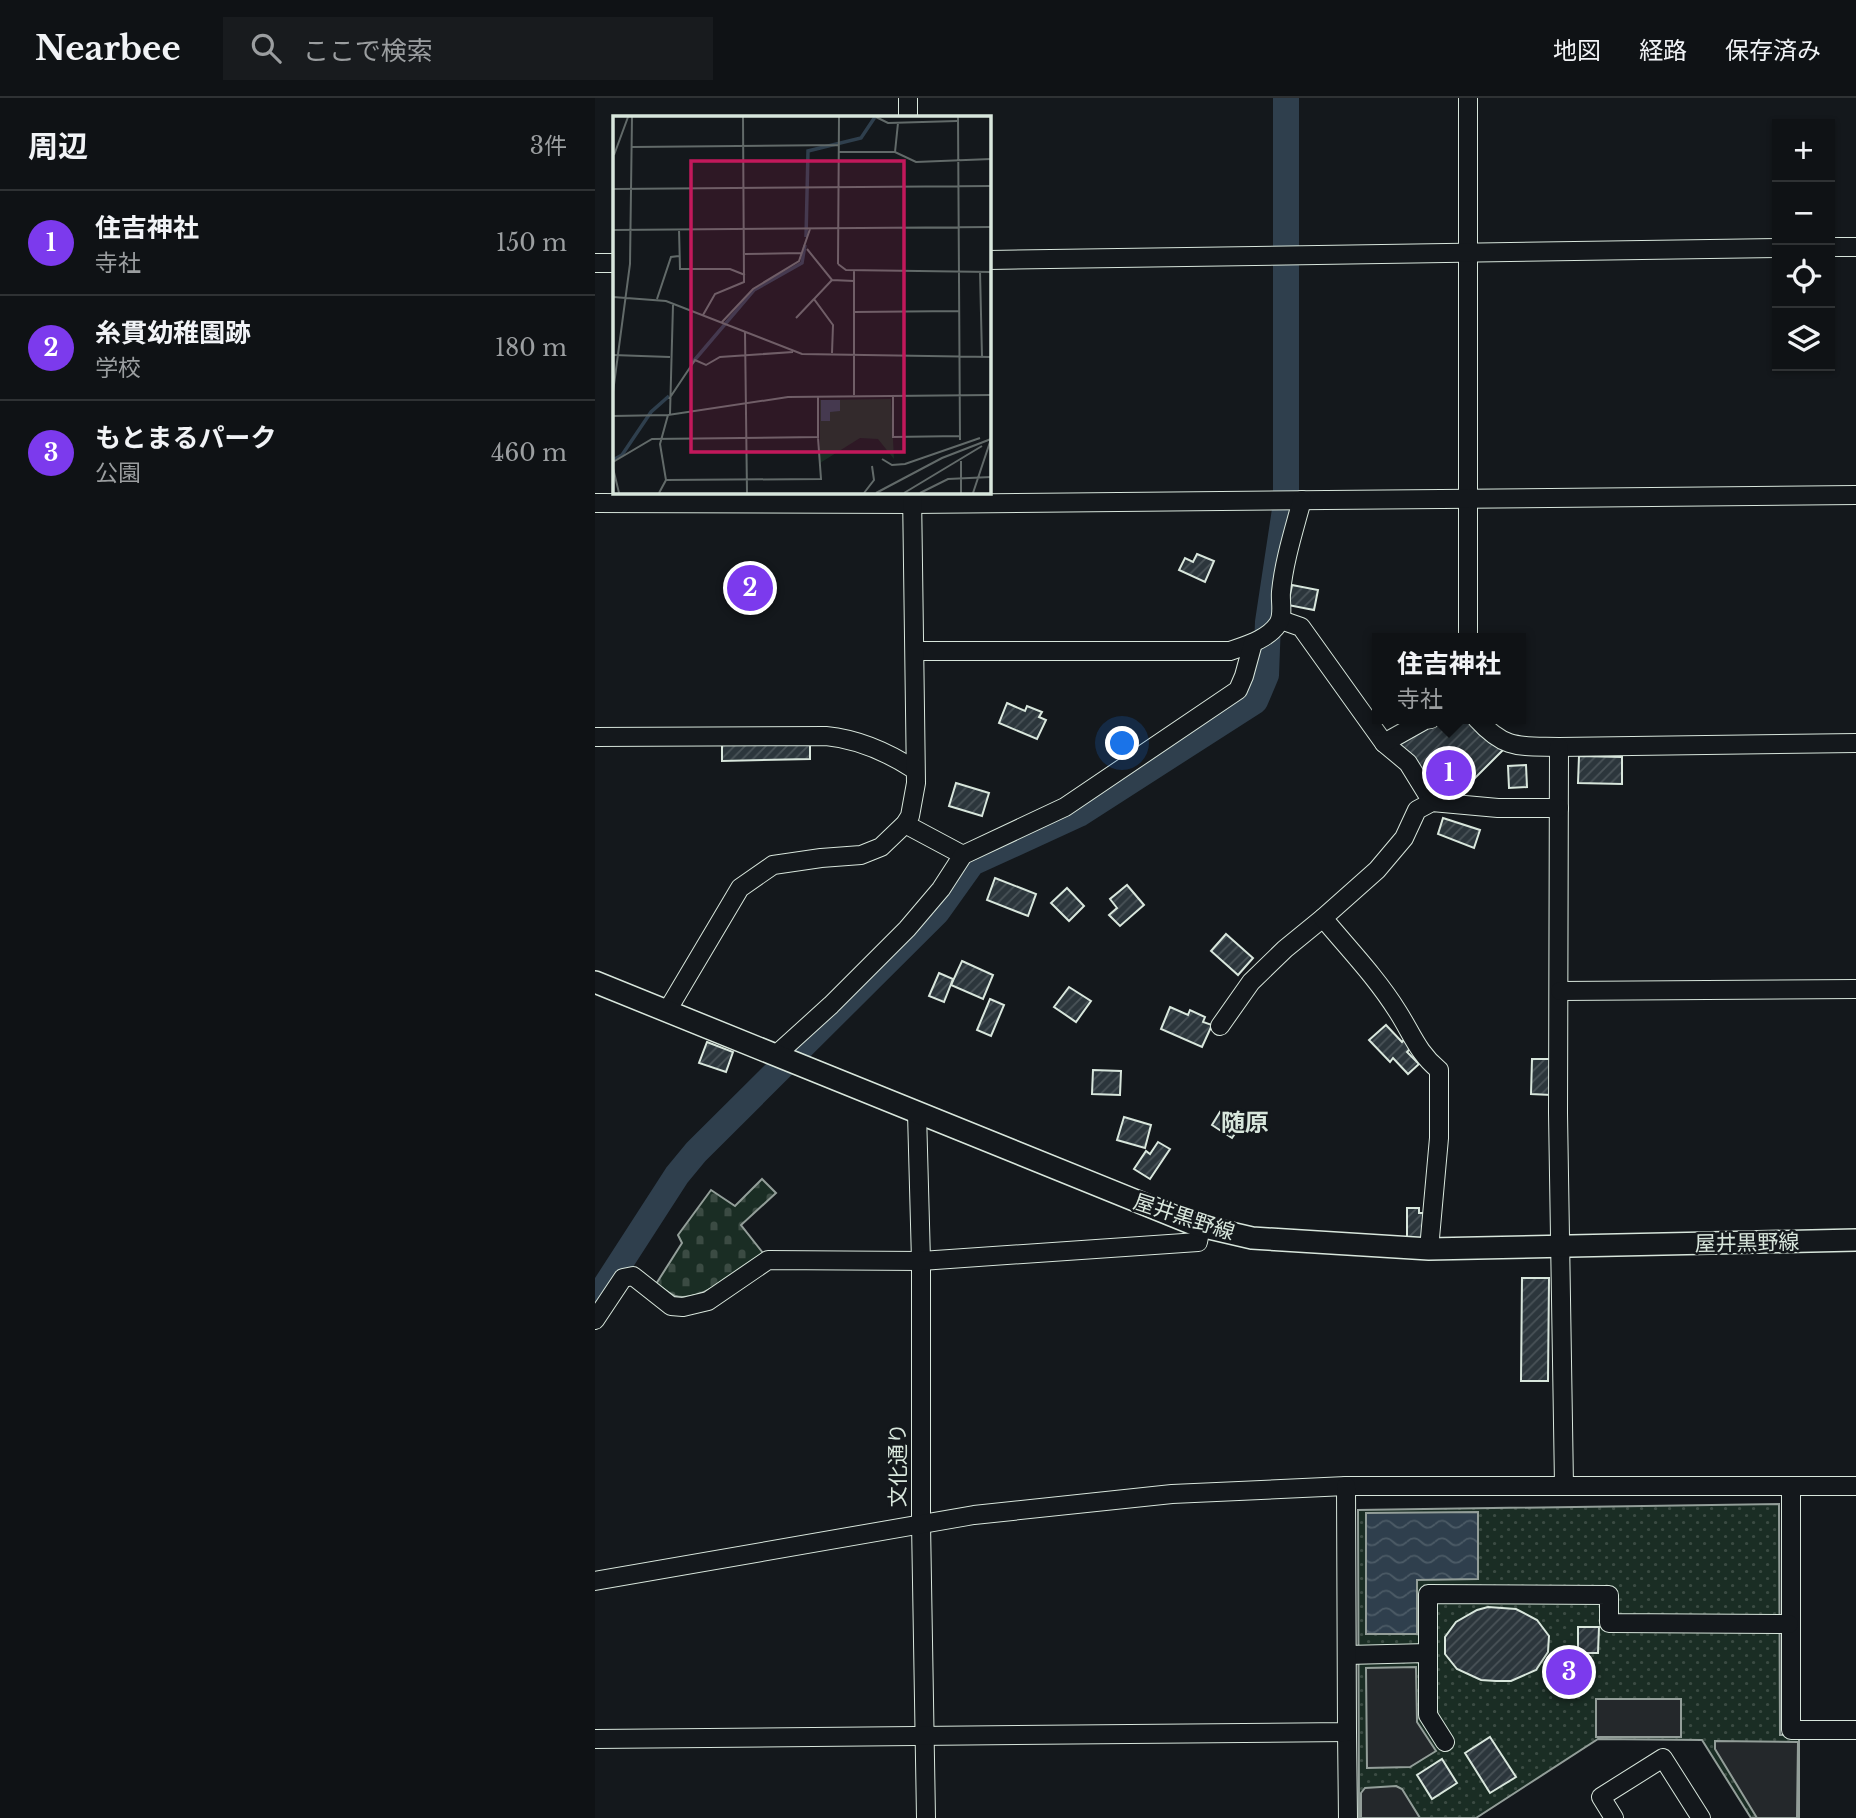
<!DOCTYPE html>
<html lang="ja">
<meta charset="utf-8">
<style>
body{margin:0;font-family:"Libre Baskerville","Noto Sans JP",serif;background:#181b1e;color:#f1f3f6}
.controls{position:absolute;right:21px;top:21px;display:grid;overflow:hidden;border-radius:0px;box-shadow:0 2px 5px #0004}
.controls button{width:63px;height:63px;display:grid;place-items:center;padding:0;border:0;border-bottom:2px solid #2f3234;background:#0f1215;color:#f1f3f6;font:35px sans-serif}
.you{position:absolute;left:528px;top:646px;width:24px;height:24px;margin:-18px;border:5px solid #fff;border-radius:50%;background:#1a73e8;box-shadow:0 0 0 10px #1a73e833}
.badge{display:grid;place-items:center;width:46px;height:46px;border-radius:50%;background:#7c3aed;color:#fff;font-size:23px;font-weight:700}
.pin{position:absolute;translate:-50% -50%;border:4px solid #fff;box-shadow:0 2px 7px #0006}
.popup{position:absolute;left:777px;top:535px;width:154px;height:91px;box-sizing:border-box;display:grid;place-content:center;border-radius:0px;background:#0f1215;filter:drop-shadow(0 2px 5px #0005);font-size:23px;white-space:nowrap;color:#9b9ea0}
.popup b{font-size:26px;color:#f1f3f6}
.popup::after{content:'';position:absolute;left:50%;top:100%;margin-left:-14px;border:14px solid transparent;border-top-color:#0f1215}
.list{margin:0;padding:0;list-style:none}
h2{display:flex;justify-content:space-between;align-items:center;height:91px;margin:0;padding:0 28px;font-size:30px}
h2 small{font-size:23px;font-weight:400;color:#9b9ea0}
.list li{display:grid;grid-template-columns:46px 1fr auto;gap:21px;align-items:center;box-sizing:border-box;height:105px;padding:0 28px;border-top:2px solid #2f3234}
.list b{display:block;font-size:26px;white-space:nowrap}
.list p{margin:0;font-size:23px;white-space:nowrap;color:#9b9ea0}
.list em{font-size:23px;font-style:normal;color:#9b9ea0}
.icon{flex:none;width:38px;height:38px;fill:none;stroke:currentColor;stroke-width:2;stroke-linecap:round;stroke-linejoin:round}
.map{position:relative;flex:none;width:1261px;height:1720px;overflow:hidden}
header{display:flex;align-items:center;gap:42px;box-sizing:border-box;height:98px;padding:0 35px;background:#0f1215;border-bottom:2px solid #2f3234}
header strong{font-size:33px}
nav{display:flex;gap:38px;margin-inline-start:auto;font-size:24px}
.search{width:490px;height:63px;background:#181b1e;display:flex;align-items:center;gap:18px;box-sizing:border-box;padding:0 24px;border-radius:0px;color:#9b9ea0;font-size:26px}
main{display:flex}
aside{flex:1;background:#0f1215}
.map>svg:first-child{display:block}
</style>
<header>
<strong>Nearbee</strong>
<div class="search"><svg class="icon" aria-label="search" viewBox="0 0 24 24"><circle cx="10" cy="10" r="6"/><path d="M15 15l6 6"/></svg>ここで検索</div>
<nav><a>地図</a><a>経路</a><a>保存済み</a></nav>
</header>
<main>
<aside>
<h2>周辺<small>3件</small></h2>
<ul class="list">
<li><span class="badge">1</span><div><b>住吉神社</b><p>寺社</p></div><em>150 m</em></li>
<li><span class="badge">2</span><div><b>糸貫幼稚園跡</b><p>学校</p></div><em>180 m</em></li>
<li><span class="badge">3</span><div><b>もとまるパーク</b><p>公園</p></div><em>460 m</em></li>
</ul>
</aside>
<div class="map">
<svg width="1261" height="1720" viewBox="0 0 1261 1720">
<defs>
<pattern id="grass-dots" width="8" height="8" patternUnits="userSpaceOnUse" patternTransform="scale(1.75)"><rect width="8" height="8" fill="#1a2d24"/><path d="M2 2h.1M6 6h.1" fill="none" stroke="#3b4b43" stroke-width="1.8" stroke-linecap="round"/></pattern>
<pattern id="cemetery-stones" width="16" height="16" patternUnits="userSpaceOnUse" patternTransform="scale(1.75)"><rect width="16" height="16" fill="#1a2d24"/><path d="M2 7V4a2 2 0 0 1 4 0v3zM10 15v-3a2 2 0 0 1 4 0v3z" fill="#3b4b43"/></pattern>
<pattern id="water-waves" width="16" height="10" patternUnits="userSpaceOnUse" patternTransform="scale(1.75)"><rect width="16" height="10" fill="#2f3f4d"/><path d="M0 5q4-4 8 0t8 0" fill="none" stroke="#4c5b66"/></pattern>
<pattern id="building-hatch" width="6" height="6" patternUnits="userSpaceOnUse" patternTransform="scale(1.75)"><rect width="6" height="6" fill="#2c363c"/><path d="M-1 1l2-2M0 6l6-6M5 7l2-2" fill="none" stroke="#4a5358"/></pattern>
</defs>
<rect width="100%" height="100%" fill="#14181c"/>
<path fill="url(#grass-dots)" stroke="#939e99" stroke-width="2" d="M1184,1406L1185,1637H1204V1720H1156L1107,1642L1003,1641L881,1720H764L763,1412Z"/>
<path fill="url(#cemetery-stones)" stroke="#939e99" stroke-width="2" d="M167,1081L181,1095L146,1127L168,1155C148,1169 106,1206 80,1198C74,1196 67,1189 61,1186L87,1145L83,1137L116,1092L140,1108Z"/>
<g fill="#24282b" stroke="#939e99" stroke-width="2">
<path d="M821,1569L822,1624L841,1653L815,1669L772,1670L771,1570Z"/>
<rect x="1001" y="1601" width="85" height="38"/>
<path d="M1120,1643L1203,1644L1202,1720H1162L1120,1651Z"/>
<path d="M801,1688L807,1691L825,1720H766V1695L770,1690Z"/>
</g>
<path fill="url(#water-waves)" stroke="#939e99" stroke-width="2" d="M883,1414V1481L822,1482V1536H771V1415Z"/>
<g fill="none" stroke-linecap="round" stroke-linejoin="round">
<path stroke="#2f3f4d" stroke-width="26" d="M0,1204L82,1077L101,1054L342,814L377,765L484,716L660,603L671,577L673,524L691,405V0"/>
</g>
<g fill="url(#building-hatch)" stroke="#d8e6dc" stroke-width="2">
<path d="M602,456L619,463L610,484L584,472L590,460L598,464Z"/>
<path d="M697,487L723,492L719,512L693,507Z"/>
<path d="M412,605L430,613L432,608L447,614L444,619L451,622L442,641L404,625Z"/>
<path d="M857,621H873L908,652L860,700L840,698L802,644L845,624Z"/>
<path d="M215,644V661L127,663V645Z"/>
<path d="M984,658L1027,659V686L983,685Z"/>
<path d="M931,667L932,689L914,690L913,668Z"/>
<path d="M361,685L394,695L387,718L354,708Z"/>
<path d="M848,720L885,732L879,750L843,736Z"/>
<path d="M400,780L441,796L433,818L392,802Z"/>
<path d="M532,787L549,807L525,828L514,817L522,810L515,801Z"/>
<path d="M472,790L489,808L474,823L456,805Z"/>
<path d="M631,836L658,860L643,877L616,853Z"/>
<path d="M367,863L398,877L388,901L356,887Z"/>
<path d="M344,875L358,881L349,904L334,898Z"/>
<path d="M474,889L496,903L481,924L459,909Z"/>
<path d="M395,901L409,907L396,938L382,932Z"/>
<path d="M575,909L593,917L595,912L610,919L608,924L617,927L607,949L566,931Z"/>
<path d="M791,927L807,944L812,939L819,947L812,954L824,966L813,976L798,960L795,964L774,942Z"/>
<path d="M112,944L138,954L131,974L104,965Z"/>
<path d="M937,961H956V997L936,996Z"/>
<path d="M498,972L526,973L525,997L497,996Z"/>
<path d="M625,1014L646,1027L637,1040L617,1027Z"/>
<path d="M529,1019L556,1027L550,1050L522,1042Z"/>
<path d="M563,1044L575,1051L555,1081L539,1071L551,1053L555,1056Z"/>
<path d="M812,1110H824V1115H831V1143H812Z"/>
<path d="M927,1180H954L953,1283H926Z"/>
<path d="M893,1509L921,1511L942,1522L954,1538L953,1554L941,1572L916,1583H901L886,1582L862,1571L850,1556V1539L861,1524L882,1512Z"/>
<path d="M983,1529H1004L1003,1555H983Z"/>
<path d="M895,1639L921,1679L895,1695L870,1655Z"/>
<path d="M847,1661L862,1685L837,1701L822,1677Z"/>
</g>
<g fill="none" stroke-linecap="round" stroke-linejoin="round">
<defs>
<g id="minor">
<path d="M313,0V19"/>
<path d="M873,0V540"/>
<path d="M1235,149H1261"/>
<path d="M394,162L1182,150"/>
<path d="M0,165H19"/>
<path d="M0,405L317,406L1261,397"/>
<path d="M686,522L706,529L789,645L813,665L837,704"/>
<path d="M320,553H635C652,547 673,541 683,526C689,517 685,504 686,494C689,463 699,432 707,402"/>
<path d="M882,621C910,652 924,648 964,649L1261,645"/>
<path d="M0,639L231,638C262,641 294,655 320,672"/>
<path d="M789,645L830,622L836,621"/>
<path d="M964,649L963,1015L969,1387"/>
<path d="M310,726L368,757"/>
<path d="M965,893L1261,891"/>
<path d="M72,913L145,790L178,767L226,760L266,757L286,749L310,726L315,718L321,685L317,394"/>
<path d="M625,928L656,884L690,851L728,820"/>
<path d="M182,956L236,907L312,831L346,791L368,757L470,709L643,592L649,578L658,545"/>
<path d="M322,1015L326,1163V1425L331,1720"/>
<path d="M834,1151L844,1040V972C823,955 817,936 803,914C782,880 753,850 728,820L782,772L809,740L822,712L837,704L903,710H964"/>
<path d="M0,1222L28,1180L38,1178L76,1208L88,1209L113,1203L173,1162L326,1163L603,1144L606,1128"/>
<path d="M1196,1388V1632H1261"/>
<path d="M0,1483L379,1417L577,1396L751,1388H1261"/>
<path d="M752,1557L833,1555"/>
<path d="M752,1634L753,1720"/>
<path d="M0,1641L752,1634L751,1388"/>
<path d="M850,1644L833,1617V1496L1014,1497V1525L1194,1526"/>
<path d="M1019,1720L1006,1699L1068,1660L1106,1720"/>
</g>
<path id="major" d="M0,884L601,1127L657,1140L834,1151L1261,1142"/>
</defs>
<use href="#minor" stroke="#d8e6dc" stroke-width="20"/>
<use href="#major" stroke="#d8e6dc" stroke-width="24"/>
<use href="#minor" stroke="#14181c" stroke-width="18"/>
<use href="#major" stroke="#14181c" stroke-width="21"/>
</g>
<g text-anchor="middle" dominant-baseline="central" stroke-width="5" stroke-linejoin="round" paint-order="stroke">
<g font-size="21" fill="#d8e6dc" stroke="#14181c">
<text transform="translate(589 1119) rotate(18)">屋井黒野線</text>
<text transform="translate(1152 1145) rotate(-1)">屋井黒野線</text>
<text transform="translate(303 1367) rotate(-90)">文化通り</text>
</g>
<g font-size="24" font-weight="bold" fill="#d8e6dc" stroke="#14181c">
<text x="650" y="1024">随原</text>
</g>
</g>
<g transform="translate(18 18)">
<rect width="378" height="378" fill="#14181c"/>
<path d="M278,283L281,343L265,323L247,322L207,347V284Z" fill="#1a2d24"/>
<path d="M208,284H227V295L217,296V305H208Z" fill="#2f3f4d"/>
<path fill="none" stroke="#2f3f4d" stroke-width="3.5" d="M193,121L195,35L248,22L262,1M79,247L141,174L189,147L192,129M0,344L9,339L38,296L56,280"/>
<path fill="none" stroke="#626a69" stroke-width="2" d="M263,1L275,7L344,5M345,1L347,324M19,31L226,29M225,36H282L303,46L378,43M282,36L285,7M1,39L15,1M0,73L378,70M66,113L67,153H117L132,159M0,114L378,111M194,133L219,164L241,165M132,138L189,137M225,148L233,154L378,156M225,148L226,1M241,155V279M367,155L369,241M0,181L53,185L189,238L378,241M44,183L58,141L66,140M241,196L346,195M90,199L102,178L131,166L130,1M183,202L201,183M109,206L140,173L186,145L197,113M132,216L134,377M219,237L220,209L201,183L219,164M0,239L57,241M0,276L17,148L19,1M280,280V321L347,320M56,283L82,244L93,249L107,241L180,236M57,298L60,189M0,300L55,299L175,281L378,279M269,343L279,349L292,348L367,322M348,345V377M0,346L39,323L205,321V280M0,352L6,377M53,364L208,363L205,322M46,377L53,364L47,328L55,299M251,377L261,364L259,350M263,377L329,342L378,323M291,377L369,330M307,377L335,363L378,361M360,377L378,323"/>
<path fill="#c2185b" fill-opacity="0.15" stroke="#c2185b" stroke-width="3.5" d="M78,45H291V336H78Z"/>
<rect width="378" height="378" fill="none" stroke="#d8e6dc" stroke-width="3.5"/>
</g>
</svg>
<div class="controls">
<button>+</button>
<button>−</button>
<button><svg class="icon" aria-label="locate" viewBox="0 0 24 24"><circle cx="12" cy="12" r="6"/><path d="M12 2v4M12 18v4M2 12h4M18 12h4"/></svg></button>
<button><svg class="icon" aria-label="layers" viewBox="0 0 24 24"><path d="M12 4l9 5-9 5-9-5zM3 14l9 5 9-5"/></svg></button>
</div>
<div class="you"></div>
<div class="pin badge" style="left:854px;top:675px">1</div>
<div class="popup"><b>住吉神社</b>寺社</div>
<div class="pin badge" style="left:155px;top:490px">2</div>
<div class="pin badge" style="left:974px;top:1574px">3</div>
</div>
</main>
